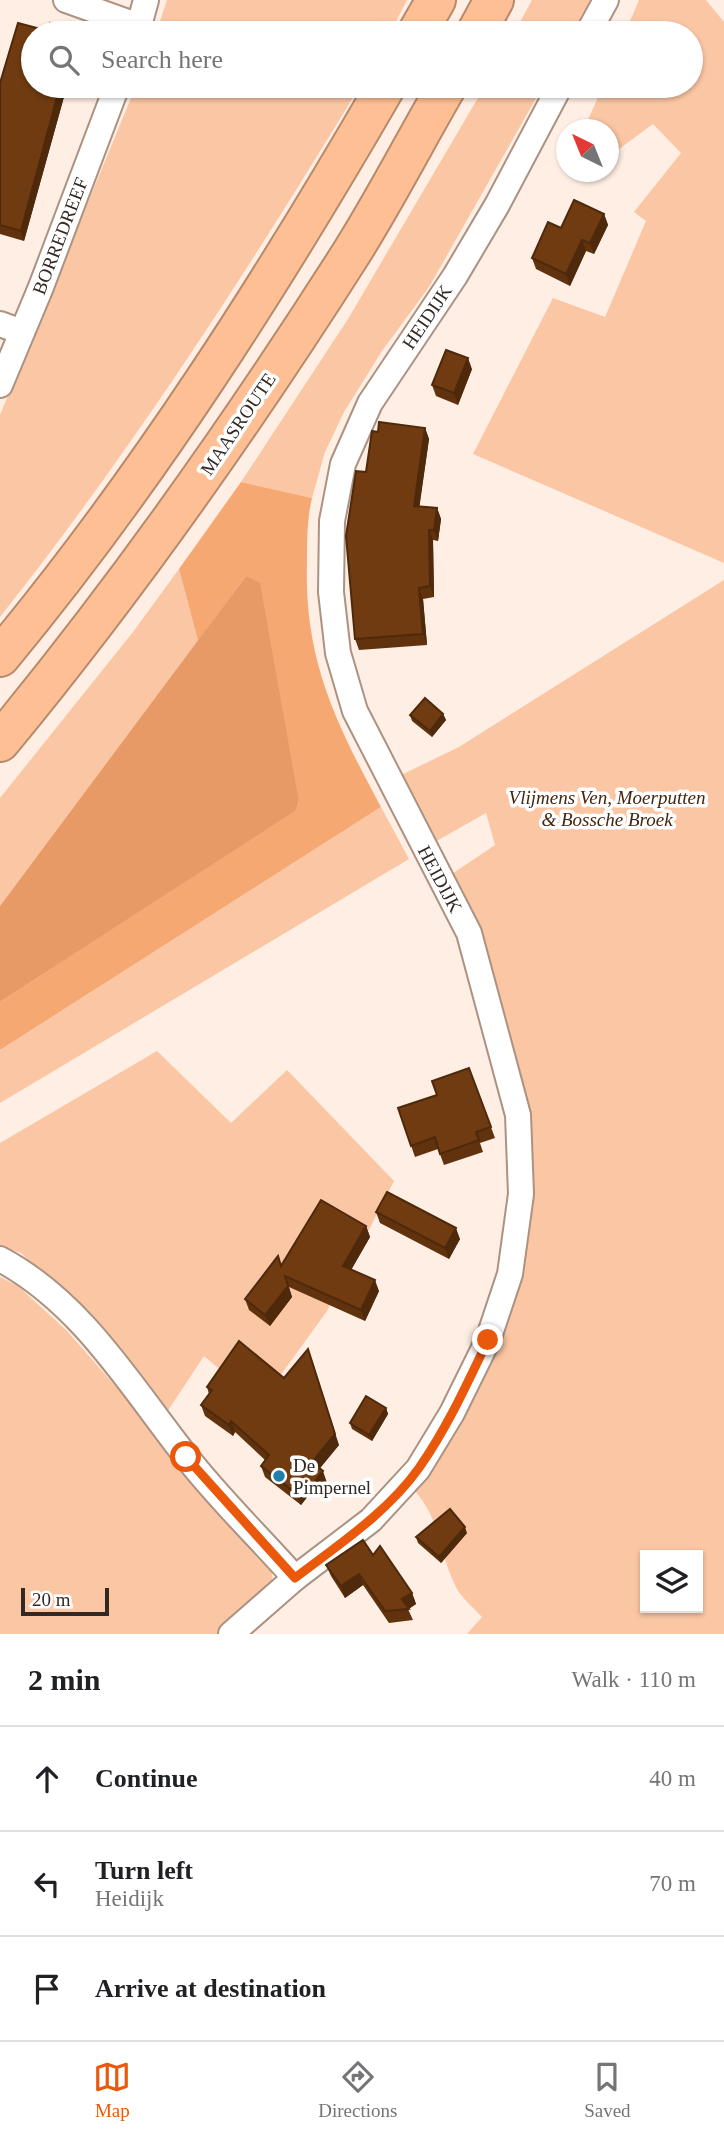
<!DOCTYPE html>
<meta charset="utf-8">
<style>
body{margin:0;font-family:Georgia,serif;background:#f2f2f2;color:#202124}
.controls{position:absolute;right:21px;bottom:21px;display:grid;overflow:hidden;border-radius:0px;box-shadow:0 2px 5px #0004}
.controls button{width:63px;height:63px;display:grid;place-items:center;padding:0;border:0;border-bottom:2px solid #e0e0e0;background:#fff;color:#202124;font:35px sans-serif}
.compass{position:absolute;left:556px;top:119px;width:63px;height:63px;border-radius:50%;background:#fff;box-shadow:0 2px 5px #0004;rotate:317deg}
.scale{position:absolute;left:21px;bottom:18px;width:88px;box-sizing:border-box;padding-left:7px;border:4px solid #332922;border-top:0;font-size:19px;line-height:24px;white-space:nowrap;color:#332922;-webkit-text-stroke:5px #fff;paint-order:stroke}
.stop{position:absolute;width:21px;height:21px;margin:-16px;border:5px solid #ea580c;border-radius:50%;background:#fff}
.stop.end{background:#ea580c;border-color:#fff;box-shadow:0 2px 7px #0008}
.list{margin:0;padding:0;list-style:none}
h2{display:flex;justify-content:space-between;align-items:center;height:91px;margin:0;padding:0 28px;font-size:30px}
h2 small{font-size:23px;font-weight:400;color:#757577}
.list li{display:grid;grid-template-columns:46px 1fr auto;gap:21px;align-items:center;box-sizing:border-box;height:105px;padding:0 28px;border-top:2px solid #e0e0e0}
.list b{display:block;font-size:26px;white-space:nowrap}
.list p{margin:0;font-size:23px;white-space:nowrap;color:#757577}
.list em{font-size:23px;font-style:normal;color:#757577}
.icon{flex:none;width:38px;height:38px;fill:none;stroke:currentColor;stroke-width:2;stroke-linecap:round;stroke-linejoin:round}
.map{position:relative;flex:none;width:724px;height:1634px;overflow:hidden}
.search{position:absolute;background:#fff;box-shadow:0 2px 5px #0004;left:21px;right:21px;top:21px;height:77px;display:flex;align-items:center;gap:18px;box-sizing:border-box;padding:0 24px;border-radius:38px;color:#757577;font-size:26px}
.sheet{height:406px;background:#fff}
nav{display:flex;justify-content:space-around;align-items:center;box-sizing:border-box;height:98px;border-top:2px solid #e0e0e0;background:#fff;font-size:19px;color:#757577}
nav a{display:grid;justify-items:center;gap:4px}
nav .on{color:#ea580c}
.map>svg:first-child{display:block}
</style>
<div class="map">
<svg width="724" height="1634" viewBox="0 0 724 1634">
<rect width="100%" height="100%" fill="#ffeee3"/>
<g fill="#fbc6a4" fill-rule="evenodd">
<path d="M167,0H407L390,33H156Z"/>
<path d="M532,0H590L572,33H514Z"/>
<path d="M639,0H706L724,22V563L473,454L553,298L605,317L646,221L634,212L681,153L653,124L619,149L609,142L608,130L584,129L603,86H691V33H625Z"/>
<path d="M136,86H360C249,269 133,449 0,617V415Z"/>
<path d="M485,86H543L429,287L382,351L344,412L325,452L312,498L241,482L348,319Z"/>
<path d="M179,569L198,641L0,906V798L133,632Z"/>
<path d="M724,580V1634H467L482,1617C473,1607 459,1596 454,1583C436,1543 442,1519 409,1484L454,1420L529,1178L449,876L495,845L486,813L433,843L399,776L459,747ZM645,1555H698V1608H645Z"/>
<path d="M381,807L409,859L0,1103V1050Z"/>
<path d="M157,1051L231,1123L287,1070L394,1181L327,1311L280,1376L259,1356L237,1384L204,1356L165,1415L63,1293L21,1253L0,1246V1143Z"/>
<path d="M0,1277L18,1286L67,1331L270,1562L273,1581L223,1634H0Z"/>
</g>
<path fill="#f6a873" d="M241,482L312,498C307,519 307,541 307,563C304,660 336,723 381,807L0,1050V1002L294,811L299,803L246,576L198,641L179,569Z"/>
<path fill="#e79a65" d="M246,576L260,583L299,802L295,811L0,1002V906Z"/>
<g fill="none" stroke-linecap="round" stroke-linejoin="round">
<defs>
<g id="street">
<path d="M66,0L139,26"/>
<path d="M137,33L146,0"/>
<path d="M588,33L606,0"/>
<path d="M0,324L22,332"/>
<path d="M0,385L41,287L117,86"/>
<path d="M0,1259C81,1302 130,1385 185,1455C218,1498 259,1537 295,1578"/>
<path d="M231,1634L295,1578L371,1520L418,1469L452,1413L488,1340L510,1274L521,1194L518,1115L469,933L355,711L338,653L331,592L332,521L343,464L370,403L455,276L497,205L560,86"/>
</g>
<g id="highway">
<path d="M417,33L436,0"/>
<path d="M476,33L494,0"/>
<path d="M0,657C147,480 271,285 386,86"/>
<path d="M0,742C128,587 244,422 352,252C386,198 415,141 447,86"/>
</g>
</defs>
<use href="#street" stroke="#ac9281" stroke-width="28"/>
<use href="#highway" stroke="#b78a6c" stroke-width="42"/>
<use href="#street" stroke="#fff" stroke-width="24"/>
<use href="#highway" stroke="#febf94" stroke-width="38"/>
</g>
<g fill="#60330e">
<path d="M18,23L48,31L50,23L75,30L77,33H33V86H67L24,241L0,234V83Z"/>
<path d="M604,214L608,225L594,254L586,251L570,286L536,269L532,258L561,228Z"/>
<path d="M472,369L458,405L436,396L432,385Z"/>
<path d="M425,428L429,439L419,507L437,508L441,519L438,541L433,540L434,597L423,599L427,645L359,650L355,639L366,472L378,432Z"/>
<path d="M443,714L446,720L432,737L412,721L410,715Z"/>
<path d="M469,1068L495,1138L480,1143L483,1152L444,1165L438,1149L415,1157L398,1108L437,1095Z"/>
<path d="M376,1212L460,1239L449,1259L380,1223Z"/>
<path d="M366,1226L370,1237L351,1270L379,1291L365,1321L289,1287L292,1297L270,1326L249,1310L245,1299L282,1265Z"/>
<path d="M207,1387L339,1445L320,1468L327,1483L317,1495L308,1496L301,1505L265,1477L261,1466L265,1460L235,1432L233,1436L205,1416L201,1405L209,1394Z"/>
<path d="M386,1408L388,1414L372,1441L352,1429L350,1423Z"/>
<path d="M467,1533L441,1563L418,1543L416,1537Z"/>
<path d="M373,1555L412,1593L416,1604L408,1609L413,1620L389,1623L363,1585L345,1598L331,1576L326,1565Z"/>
</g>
<g fill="#4e290b">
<path d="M60,86H67L24,241L21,231Z"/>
<path d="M604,214L608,225L594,254L590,243Z"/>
<path d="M582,240L586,251L570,286L566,274Z"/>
<path d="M468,358L472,369L458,405L454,393Z"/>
<path d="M425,428L429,439L418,517L414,506Z"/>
<path d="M437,508L441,519L438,541L434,530Z"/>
<path d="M429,530L433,540L434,597L430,586Z"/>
<path d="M419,588L423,599L427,645L423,634Z"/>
<path d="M443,714L446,720L432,737L430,731Z"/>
<path d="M366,1226L370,1237L347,1277L343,1266Z"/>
<path d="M456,1228L460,1239L449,1259L445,1248Z"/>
<path d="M285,1276L292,1297L270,1326L265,1315Z"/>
<path d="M375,1280L379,1291L365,1321L361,1310Z"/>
<path d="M312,1360L339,1445L316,1473L312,1462Z"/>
<path d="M386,1408L388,1414L372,1441L369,1435Z"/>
<path d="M231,1421L235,1432L233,1436L229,1425Z"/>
<path d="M323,1471L327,1483L317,1495L313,1484Z"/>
<path d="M304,1485L308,1496L301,1505L297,1494Z"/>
<path d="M465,1527L467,1533L441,1563L439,1557Z"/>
<path d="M359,1574L363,1585L345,1598L341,1586Z"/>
<path d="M412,1593L416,1604L406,1611L402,1599Z"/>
</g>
<g fill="#703b10" stroke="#4e290b" stroke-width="2">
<path d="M18,23L48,31L50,23L75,30V33H33V86H60L21,231L0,225V83Z"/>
<path d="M574,200L604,214L590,243L582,240L566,274L532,258L548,222L561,228Z"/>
<path d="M446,350L468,358L454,393L432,385Z"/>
<path d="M379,422L425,428L414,506L437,508L434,530H429L430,586L419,588L423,634L355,639L346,536L356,471L366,472L372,431L378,432Z"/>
<path d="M425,698L443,714L430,731L410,715Z"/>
<path d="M469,1068L491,1127L476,1132L479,1140L440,1154L435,1137L411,1146L398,1108L437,1095L432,1081Z"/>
<path d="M387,1192L456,1228L445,1248L376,1212Z"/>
<path d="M321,1200L366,1226L343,1266L375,1280L361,1310L285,1276L288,1286L265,1315L245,1299L278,1256L281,1266Z"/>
<path d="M239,1341L284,1378L308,1349L335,1434L312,1462L323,1471L313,1484L304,1485L297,1494L261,1466L269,1455L231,1421L229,1425L201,1405L212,1390L207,1387Z"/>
<path d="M366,1396L386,1408L369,1435L350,1423Z"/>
<path d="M450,1509L465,1527L439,1557L416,1537Z"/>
<path d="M363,1540L373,1555L380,1546L412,1593L402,1599L409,1609L385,1611L359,1574L341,1586L326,1565Z"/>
</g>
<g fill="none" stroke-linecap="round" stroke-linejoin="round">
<path stroke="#ea580c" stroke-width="9" d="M186,1457L295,1578C338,1545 387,1513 419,1468C447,1428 467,1384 488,1340"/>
</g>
<circle fill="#207fab" stroke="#fff" stroke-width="2.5" cx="279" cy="1476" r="7"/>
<g text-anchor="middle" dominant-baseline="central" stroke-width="7" stroke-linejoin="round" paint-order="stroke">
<g font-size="19" fill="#332922" stroke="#fff">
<text transform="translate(60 236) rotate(-69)">BORREDREEF</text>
<text transform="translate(427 317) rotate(-56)">HEIDIJK</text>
<text transform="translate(238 424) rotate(-56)">MAASROUTE</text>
<text transform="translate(440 879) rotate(62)">HEIDIJK</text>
</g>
<g font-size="19" font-style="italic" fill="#45260f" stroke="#fff">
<text x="607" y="797">Vlijmens Ven, Moerputten<tspan x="607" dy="22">&amp; Bossche Broek</tspan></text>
</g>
<g font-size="19" fill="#332922" stroke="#fff" text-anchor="start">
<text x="293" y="1465">De<tspan x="293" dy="22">Pimpernel</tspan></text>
</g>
</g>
</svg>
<div class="controls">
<button><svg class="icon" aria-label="layers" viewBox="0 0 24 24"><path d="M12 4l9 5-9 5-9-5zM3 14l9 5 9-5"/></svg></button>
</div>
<svg class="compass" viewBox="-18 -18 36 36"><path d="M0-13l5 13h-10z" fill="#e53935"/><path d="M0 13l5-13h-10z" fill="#757577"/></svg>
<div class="scale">20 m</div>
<div class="stop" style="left:186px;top:1457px"></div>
<div class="stop end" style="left:488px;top:1340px"></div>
<div class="search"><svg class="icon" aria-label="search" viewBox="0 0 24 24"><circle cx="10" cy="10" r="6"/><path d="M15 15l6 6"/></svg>Search here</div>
</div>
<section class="sheet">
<h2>2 min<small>Walk · 110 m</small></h2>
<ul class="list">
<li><svg class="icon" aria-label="ahead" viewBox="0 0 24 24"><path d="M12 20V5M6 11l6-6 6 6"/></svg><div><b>Continue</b></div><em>40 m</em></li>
<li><svg class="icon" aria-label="left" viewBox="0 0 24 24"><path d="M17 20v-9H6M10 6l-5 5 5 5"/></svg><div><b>Turn left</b><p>Heidijk</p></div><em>70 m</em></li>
<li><svg class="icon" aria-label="arrive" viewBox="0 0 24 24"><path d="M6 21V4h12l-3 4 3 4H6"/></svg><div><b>Arrive at destination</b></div></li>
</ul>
</section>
<nav>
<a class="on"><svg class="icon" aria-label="map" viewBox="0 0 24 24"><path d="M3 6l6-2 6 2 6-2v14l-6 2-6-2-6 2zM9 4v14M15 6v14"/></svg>Map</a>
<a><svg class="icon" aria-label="directions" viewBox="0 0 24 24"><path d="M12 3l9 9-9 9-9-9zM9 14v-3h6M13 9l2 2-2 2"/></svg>Directions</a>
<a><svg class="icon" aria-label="saved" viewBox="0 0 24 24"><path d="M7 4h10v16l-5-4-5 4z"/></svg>Saved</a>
</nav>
